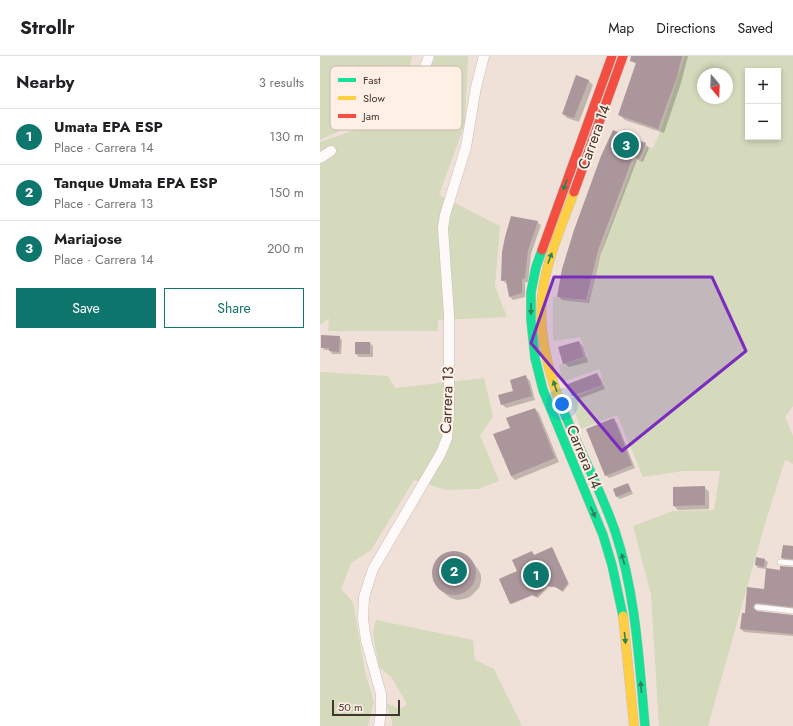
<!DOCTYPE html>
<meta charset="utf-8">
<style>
body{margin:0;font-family:Jost,sans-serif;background:#f2f2f2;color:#202124}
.controls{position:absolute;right:12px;top:12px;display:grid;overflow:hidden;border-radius:0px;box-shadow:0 2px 6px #0003}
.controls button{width:36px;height:36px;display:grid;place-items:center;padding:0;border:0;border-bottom:1px solid #e0e0e0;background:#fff;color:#202124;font:20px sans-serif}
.compass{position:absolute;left:377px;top:12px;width:36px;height:36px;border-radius:50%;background:#fff;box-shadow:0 2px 6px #0003;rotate:161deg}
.scale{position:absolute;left:12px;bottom:10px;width:68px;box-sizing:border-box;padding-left:4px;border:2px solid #40362f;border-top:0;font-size:11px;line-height:14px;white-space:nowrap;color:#40362f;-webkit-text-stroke:3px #ffefe4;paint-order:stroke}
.you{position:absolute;left:242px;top:348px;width:14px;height:14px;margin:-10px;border:3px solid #fff;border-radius:50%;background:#1a73e8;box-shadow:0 0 0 6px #1a73e833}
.badge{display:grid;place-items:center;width:26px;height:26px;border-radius:50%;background:#0f766e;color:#fff;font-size:13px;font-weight:700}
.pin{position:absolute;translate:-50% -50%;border:2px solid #fff;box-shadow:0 1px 4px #0006}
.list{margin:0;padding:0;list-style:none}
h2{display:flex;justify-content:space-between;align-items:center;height:52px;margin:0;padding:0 16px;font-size:17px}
h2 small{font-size:13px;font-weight:400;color:#757577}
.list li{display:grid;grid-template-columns:26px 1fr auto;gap:12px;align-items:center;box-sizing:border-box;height:56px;padding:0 16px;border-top:1px solid #e0e0e0}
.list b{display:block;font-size:15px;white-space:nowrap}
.list p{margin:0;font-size:13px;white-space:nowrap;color:#757577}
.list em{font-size:13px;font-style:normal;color:#757577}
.actions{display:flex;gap:8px;padding:12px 16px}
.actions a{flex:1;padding:9px 0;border:1px solid #0f766e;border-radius:0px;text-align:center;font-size:14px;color:#0f766e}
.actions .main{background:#0f766e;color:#fff}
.map{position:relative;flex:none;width:473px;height:670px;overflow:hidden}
header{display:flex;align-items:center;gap:24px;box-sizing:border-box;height:56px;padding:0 20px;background:#fff;border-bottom:1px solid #e0e0e0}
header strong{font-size:19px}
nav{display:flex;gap:22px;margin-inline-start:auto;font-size:14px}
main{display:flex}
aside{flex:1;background:#fff}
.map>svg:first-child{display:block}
</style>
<header>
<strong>Strollr</strong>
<nav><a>Map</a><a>Directions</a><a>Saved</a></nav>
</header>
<main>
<aside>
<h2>Nearby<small>3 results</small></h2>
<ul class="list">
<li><span class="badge">1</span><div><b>Umata EPA ESP</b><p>Place · Carrera 14</p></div><em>130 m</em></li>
<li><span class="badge">2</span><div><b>Tanque Umata EPA ESP</b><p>Place · Carrera 13</p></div><em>150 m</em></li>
<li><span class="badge">3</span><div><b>Mariajose</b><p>Place · Carrera 14</p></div><em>200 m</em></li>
</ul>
<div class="actions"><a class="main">Save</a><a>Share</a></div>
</aside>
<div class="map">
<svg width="473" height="670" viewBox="0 0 473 670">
<rect width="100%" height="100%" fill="#f0e1d8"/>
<g fill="#d4dabb" fill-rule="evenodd">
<path d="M0,0H92L88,18L47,62L0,84Z"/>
<path d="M113,0H148L145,68L119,139L180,170L175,230L187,261L118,264V275H8L9,262L0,269V86L52,68L99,33Z"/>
<path d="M365,0H473V350L465,361L473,380V408L465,404L445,468L388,670H339L331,539L313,470L353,455L394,454L400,415H364L323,421L297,359L261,373L250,343L284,329L279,313L242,326L239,309L268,301L260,281L233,285V241L268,246L285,185L311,114L315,105H321L327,91L333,92L341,74ZM428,15H458V81H428ZM383,18H407V42H383Z"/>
<path d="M0,316L68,320L75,332L164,322L173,361L160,379L179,425L158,433L126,434L94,424L51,494L31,507L21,533L33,546L45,615L54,646L48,670H0Z"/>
<path d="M56,564L153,584L155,604L174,613L202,670H72V665L66,647L80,653L87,648L72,622L59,611L53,578Z"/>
</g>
<g fill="#0003">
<path d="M315,0H368L361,27L344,77L305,64L299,58L317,9L313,5Z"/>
<path d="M268,24L273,29L259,66L247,62L243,58Z"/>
<path d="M325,88L329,92L323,106L317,104L281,198L269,247L242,244L238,240L282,100Z"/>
<path d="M217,166L221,169L211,198L208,226H205V241L193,244L190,241L187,228L182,224Z"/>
<path d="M19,281L22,284L21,298H12L10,294H5L2,291Z"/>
<path d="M259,286L263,290L268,306L249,311L244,307Z"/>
<path d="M36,287H50L53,290V301H39L36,298Z"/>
<path d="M277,318L281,323L285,333L258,343L253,339Z"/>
<path d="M206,321L210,325L215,344L186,352L182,348L194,336Z"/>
<path d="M215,353L219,357L239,406L195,424L191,420V372Z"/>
<path d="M294,364L297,367L315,412L289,422L286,419Z"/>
<path d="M308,429L310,431L313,438L300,443L297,441L295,434Z"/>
<path d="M384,431L389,436V453L358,454L354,450Z"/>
<path d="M473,491V505L465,504L462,502Z"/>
<path d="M233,493L249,528L243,536L237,531H228L218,542L213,539L192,548L191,547L198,515L214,500Z"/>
<path d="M128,496H135L142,497L148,501L158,513L161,519V525L159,532L150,541L144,543L137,544L131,542L125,538L114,525L113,518V511L116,504L121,499Z"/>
<path d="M445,504L448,506L446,513L438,512L436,509Z"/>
<path d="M473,512V554L437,551L435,554L437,556L473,560V580L424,576L421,573L425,558L460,515Z"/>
</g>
<g fill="#aa969b">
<path d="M311,0H362L357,21L338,73L298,59L316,7L310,5Z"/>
<path d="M256,19L269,24L254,62L242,58Z"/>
<path d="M293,74L326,87L319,103L313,101L278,194L266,244L237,241L242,213L254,174L281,100Z"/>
<path d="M191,160L218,165L208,194L205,222L202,223V237L189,241L186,224L181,225L182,196L185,181Z"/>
<path d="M1,279L20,280L19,296L9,295V292H1Z"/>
<path d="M259,285L264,301L243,308L238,291Z"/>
<rect x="35" y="286" width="15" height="12"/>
<path d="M277,317L282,329L252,340L248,328Z"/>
<path d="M206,319L212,340L181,349L178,339L193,335L190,324Z"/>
<path d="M215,352L235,402L191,420L173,378L190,372L186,362Z"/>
<path d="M294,362L312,409L285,420L266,373Z"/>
<path d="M308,427L311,435L296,441L293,433Z"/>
<path d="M385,430V449L353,450V431Z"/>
<path d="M463,489L473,490V503L461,502Z"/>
<path d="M232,491L248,527L242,535L235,531L227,530L216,541L212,539L190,548L179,523L197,515L192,504L212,495L214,499Z"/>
<circle cx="134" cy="517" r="22"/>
<path d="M436,501L445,503L444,511L435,509Z"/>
<path d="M460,510L473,511V551L437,547L434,549L433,552L437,555L473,559V578L420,573L422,557H425L427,531L444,533L446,512L460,514Z"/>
</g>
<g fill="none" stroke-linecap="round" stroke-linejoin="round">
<defs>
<g id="lane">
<path d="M460,506L473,507"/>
<path d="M437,551L473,555"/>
</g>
<g id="street">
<path d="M84,41L102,19L109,0"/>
<path d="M0,102L11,95"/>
<path d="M59,670L61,656V638L46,584L43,563L44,541L53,513L121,397L127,382L129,357V259L123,172L125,159L146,91L156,31L164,0"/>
</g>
<g id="fast">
<path d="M222,194L216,211L211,236V264L215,302L223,334L283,479L292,509L303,560"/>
<path d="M238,341C255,386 279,429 295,475C316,538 319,605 325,670"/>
</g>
<g id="slow">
<path d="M238,341C226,307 217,269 223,233C228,200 243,167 254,136"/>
<path d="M303,560L314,670"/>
</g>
<g id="jam">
<path d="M254,136L303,0"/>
<path d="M222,194L292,0"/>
</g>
</defs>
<use href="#lane" stroke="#cabeb7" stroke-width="6"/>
<use href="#street" stroke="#cabeb7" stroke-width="11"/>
<use href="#fast" stroke="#cabeb7" stroke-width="10"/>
<use href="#slow" stroke="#cabeb7" stroke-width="10"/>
<use href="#jam" stroke="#cabeb7" stroke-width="10"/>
<use href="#lane" stroke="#fdfaf9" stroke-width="5"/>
<use href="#street" stroke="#fdfaf9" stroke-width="10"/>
<use href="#fast" stroke="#16e098" stroke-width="9"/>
<use href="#slow" stroke="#ffcf43" stroke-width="9"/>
<use href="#jam" stroke="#f24e42" stroke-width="9"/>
</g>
<defs><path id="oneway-solid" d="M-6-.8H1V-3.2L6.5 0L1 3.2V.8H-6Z"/></defs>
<g fill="#2d825e">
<use href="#oneway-solid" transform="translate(245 129) rotate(110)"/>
<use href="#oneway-solid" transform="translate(230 202) rotate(-70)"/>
<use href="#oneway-solid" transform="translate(211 253) rotate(91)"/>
<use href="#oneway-solid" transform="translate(235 330) rotate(-109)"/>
<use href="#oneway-solid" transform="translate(273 456) rotate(67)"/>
<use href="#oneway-solid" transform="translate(303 503) rotate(-105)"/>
<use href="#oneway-solid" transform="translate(305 582) rotate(84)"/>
<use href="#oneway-solid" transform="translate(321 631) rotate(-95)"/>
</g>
<path fill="#7b2cbf" fill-opacity="0.2" stroke="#7b2cbf" stroke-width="3" stroke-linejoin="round" d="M234,221H392L426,295L302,395L211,287Z"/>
<g text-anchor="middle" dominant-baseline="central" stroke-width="4" stroke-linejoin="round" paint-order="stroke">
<g font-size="15" fill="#40362f" stroke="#ffefe4">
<text transform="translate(274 81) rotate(-70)">Carrera 14</text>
<text transform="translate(127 344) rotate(-88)">Carrera 13</text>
<text transform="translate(264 401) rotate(67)">Carrera 14</text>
</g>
</g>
<rect x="10" y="10" width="132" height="64" rx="6" fill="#ffefe4" stroke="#c6b8ae" stroke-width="1"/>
<rect x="18" y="22" width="18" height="4" fill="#16e098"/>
<rect x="18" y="40" width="18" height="4" fill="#ffcf43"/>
<rect x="18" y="58" width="18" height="4" fill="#f24e42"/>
<g font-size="11" fill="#40362f">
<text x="43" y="28">Fast</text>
<text x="43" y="46">Slow</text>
<text x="43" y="64">Jam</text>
</g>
</svg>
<div class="controls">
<button>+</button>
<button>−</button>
</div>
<svg class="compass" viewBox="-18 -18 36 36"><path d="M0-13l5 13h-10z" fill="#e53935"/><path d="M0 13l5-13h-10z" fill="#757577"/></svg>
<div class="scale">50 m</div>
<div class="you"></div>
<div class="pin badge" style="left:216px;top:519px">1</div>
<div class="pin badge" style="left:134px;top:515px">2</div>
<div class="pin badge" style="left:306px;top:89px">3</div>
</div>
</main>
